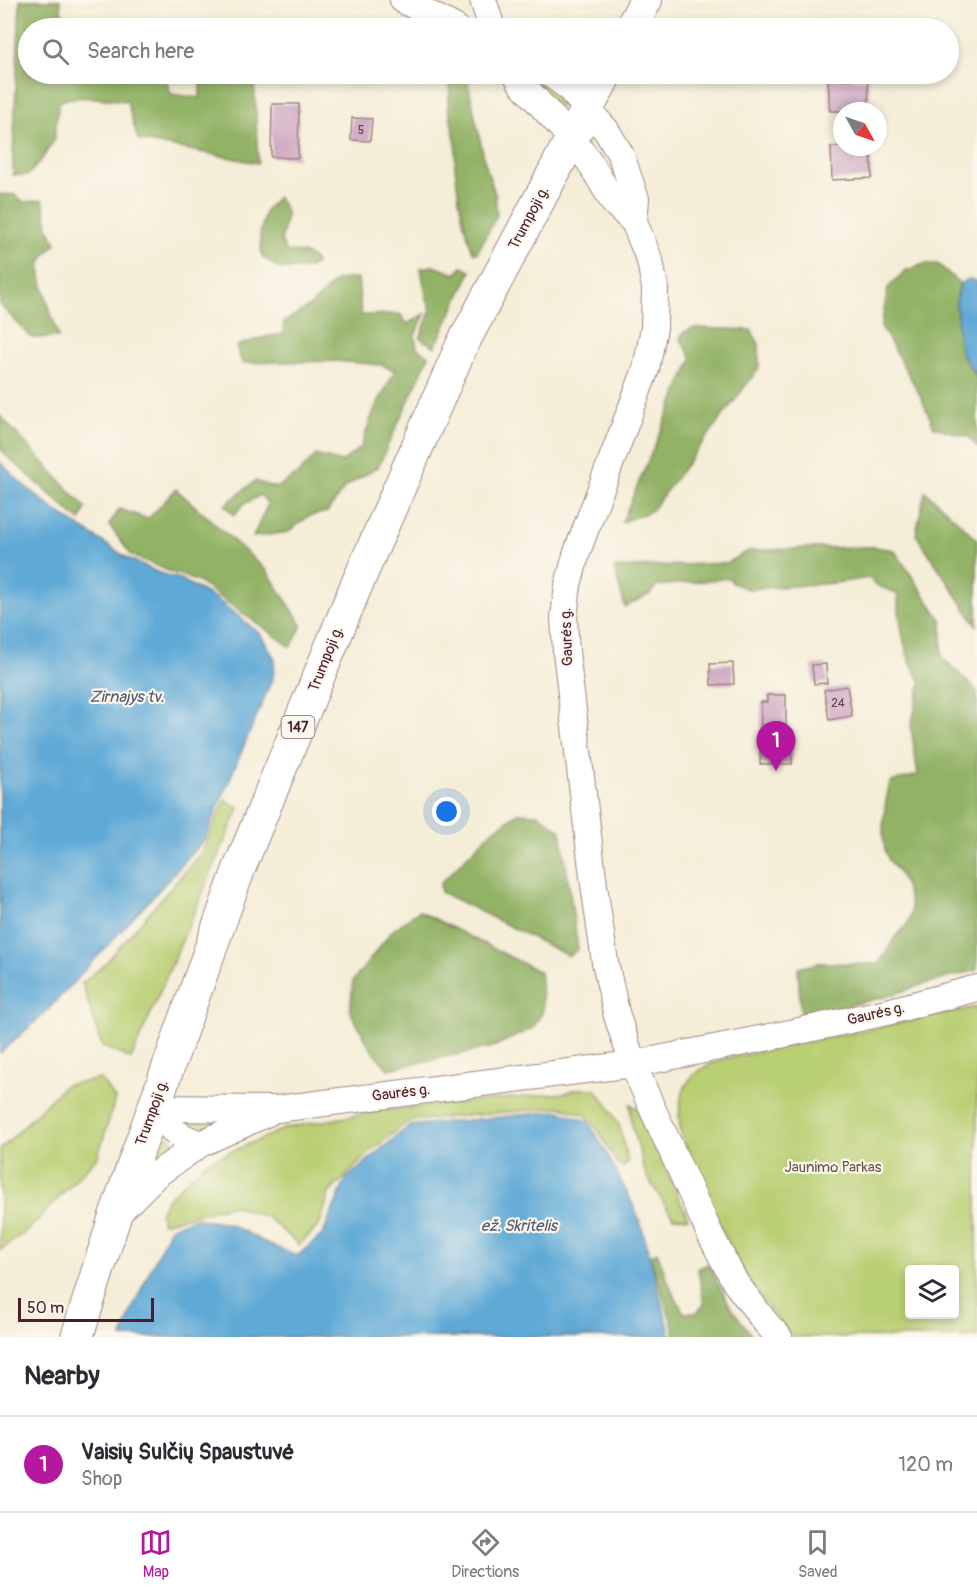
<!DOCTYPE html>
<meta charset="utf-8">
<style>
body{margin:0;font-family:Pangolin,sans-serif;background:#f2f2f3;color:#2b2b33}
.controls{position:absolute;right:18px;bottom:18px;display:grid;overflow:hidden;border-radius:6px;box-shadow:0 3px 9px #0003}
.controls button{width:54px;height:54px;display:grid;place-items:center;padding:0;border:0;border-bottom:2px solid #e1e1e2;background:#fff;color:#2b2b33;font:30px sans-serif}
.compass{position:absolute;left:833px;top:102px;width:54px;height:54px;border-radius:50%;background:#fff;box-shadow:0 3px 9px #0003;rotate:130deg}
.scale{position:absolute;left:18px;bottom:15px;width:136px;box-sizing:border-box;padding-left:6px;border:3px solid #4a1f2b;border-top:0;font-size:16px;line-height:21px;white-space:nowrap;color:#4a1f2b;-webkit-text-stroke:4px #fbf7ec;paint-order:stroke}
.you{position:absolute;left:447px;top:812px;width:21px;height:21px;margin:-15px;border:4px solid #fff;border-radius:50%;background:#1a73e8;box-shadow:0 0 0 9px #1a73e833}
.badge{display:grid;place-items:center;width:39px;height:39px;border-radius:50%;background:#b5179e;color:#fff;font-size:20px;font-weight:700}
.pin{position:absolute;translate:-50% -50px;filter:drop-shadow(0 2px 3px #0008)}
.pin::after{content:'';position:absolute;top:32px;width:21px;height:18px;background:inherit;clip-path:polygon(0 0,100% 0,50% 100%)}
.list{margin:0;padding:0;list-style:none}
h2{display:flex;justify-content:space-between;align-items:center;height:78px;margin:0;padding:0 24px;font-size:26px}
h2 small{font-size:20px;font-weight:400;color:#7c7c81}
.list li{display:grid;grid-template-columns:39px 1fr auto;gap:18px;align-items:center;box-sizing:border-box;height:96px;padding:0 24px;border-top:2px solid #e1e1e2}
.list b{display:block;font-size:22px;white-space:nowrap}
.list p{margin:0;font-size:20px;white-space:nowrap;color:#7c7c81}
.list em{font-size:20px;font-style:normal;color:#7c7c81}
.icon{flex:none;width:33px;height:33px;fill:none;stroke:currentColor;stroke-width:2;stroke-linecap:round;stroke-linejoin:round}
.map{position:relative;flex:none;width:977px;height:1337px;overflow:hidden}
.search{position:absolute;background:#fff;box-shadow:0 3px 9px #0003;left:18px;right:18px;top:18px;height:66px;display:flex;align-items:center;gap:15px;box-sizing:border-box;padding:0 21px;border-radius:33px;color:#7c7c81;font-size:22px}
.sheet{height:174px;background:#fff}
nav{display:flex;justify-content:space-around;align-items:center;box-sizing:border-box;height:84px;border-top:2px solid #e1e1e2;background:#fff;font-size:16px;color:#7c7c81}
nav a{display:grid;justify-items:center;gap:3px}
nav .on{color:#b5179e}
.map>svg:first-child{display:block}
</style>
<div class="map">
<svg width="977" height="1337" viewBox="0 0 977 1337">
<rect width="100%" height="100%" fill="#fbf7ec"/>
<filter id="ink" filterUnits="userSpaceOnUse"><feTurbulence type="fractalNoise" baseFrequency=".0167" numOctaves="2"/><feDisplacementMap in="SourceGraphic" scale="12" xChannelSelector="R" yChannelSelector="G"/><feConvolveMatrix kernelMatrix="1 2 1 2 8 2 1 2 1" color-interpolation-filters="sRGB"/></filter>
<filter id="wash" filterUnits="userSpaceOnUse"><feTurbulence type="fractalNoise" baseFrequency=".008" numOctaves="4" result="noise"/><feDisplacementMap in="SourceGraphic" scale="24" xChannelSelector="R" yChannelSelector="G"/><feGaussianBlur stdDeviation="1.35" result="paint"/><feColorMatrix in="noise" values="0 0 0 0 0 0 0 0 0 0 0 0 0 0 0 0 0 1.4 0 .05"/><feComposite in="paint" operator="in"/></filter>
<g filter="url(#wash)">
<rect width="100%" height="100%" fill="#f4edd7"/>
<g fill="#b9cf73" stroke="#82774f" stroke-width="1.5" fill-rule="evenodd">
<path d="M526,74H537L561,93L566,100L567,106H560L554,103Z"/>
<path d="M225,800L239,808L131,1059L102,1046L82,983L103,966L201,853Z"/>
<path d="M977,1007V1337H794C737,1281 712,1207 681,1135C675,1096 684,1071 724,1059ZM910,1270H954V1314H910Z"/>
<path d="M101,1079L115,1099L98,1156L27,1231L0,1250V1150L65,1085Z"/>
<path d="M577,1089H595L607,1104L619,1125L628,1162L623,1167L617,1163L598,1130L586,1115L561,1107L409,1121L372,1150L329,1193L320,1224L299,1245L268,1218L233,1205L162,1223L160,1214L167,1199L207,1162L286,1128L385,1110L565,1093Z"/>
<path d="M630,1104L638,1109L688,1218L673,1217L646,1175L632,1124Z"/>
<path d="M255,1115L199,1135L177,1124Z"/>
<path d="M161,1131L178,1145L146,1171Z"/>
</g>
<g fill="#92b265" stroke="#6e6848" stroke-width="1.5">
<path d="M20,0H60L62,15L79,20L152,25L153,28H28V74H164L171,94L200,98V74H254L258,163L138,140L127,101C110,99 73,94 59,102L54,140L42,159L28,175H13V154Z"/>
<path d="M452,74H466L485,163L495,194L497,215L477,253L473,252L464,224L459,200L455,167L456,144L448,105Z"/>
<path d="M0,194L15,195L24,202L43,200L48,226L56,244C50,249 44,255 41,263C37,275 54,323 59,337L32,338L0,305Z"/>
<path d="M278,197L287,213L281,241L286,251C298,253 311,251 316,264L307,269H279L262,256L260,236L265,211Z"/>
<path d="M924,264H938L960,284L956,302L960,351L977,378V447L969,437L934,427L920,395L881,326L888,288L905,271Z"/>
<path d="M433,266L456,274L462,267L471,271L435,347L420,338L431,309L426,296L421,268Z"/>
<path d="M358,278L361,315L400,314L407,324L425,314L415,335L417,348L429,356L378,467L346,486L327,512L309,516L288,532L253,537L268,504L261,495L244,504L234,515L225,505L255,481L276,488L298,474L316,455L342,462L361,447L374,410L395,371L382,365L336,361L242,363L236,346L265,337L283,334L284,322L310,306L337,280Z"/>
<path d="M695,328L751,330L759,344V368L651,511L622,522L692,358L680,338L684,332Z"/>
<path d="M0,416L86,508L80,521L7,456L0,448Z"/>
<path d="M176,489L267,571L302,625L291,647L197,581L171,572L131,555L109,525L119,509L148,519Z"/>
<path d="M925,491L977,539V626L916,534Z"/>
<path d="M874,547L894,550L942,621V657L977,691V970L924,984L889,996L801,1016L798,968L819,963L878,964C885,956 888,949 893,940C896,935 901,931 905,927C917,913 908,894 902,879C899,870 890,864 887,856C879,838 885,801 890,782L918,775L911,727L921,682C903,656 900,623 897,593L878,586L869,578L835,583L748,589L732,583L730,578L656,586L650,594L625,607L614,568L727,563L748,551L811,548Z"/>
<path d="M518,813L538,814L561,831L578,949L569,956L441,892L440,884L491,832Z"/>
<path d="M419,911L540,972L543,1011L533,1028L493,1047L388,1069L371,1049L350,1011L353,981L392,931Z"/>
<path d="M657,1252L673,1294L684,1313H696L704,1305L698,1269L708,1264L730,1306L753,1337H675L671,1320L650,1256Z"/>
</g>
<g fill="#5fa9d6" stroke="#546480" stroke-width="1.5">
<path d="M968,279L977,281V378L960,351L956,302L960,284Z"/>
<path d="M0,462L21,483L57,512L127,558L157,572L182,580L216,599L237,615L260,634L275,659L273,677L205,838L159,890L44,1014L0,1053Z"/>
<path d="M559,1111L588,1121L604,1148L635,1209L642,1228L671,1337H122L132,1309L170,1228L194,1218L229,1224L266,1243L297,1256L323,1234L346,1179L409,1126Z"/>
</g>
<g id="blocks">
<g fill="#c89cbd">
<path d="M868,79L869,111H830L828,80Z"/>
<path d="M272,104H299L298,158L271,157Z"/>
<path d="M352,118L372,119L370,141L351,140Z"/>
<path d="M831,147H871L872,178L832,180Z"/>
<path d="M733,663L734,684L711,685L710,664Z"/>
<path d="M826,664L827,683L814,684L812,665Z"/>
<path d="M847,686L852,716L829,720L824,690Z"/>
<path d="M767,695H786V731L792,730V764H760L761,702H767Z"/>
</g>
</g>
</g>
<g filter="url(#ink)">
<use href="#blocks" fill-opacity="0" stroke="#9f8681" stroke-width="1.5"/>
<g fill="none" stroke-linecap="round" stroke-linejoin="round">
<defs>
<g id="minor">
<path d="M403,0L456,28"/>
<path d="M483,0L492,28"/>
<path d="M516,74L521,83L571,138L589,161L614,203L634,222L650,261L655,288L654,328L646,369L577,552L568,585L564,617L566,652L594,885L605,962L617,1016L633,1064L653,1110L711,1236L735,1282L766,1323L779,1337"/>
<path d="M550,74L568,87L587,109L606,130L621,155L636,199L634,222"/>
<path d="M153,1108L277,1109L633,1064L790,1033L887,1012L977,988"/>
<path d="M153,1108C170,1129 174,1134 200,1144"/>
<path d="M116,1215L157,1174L200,1144L268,1113"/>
</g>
<g id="major">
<path d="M631,28L646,0"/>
<path d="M77,1337L115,1216L239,869L354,591L462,345L606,74"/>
</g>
</defs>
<use href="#minor" stroke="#9f8681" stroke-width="28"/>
<use href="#major" stroke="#9f8681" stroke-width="34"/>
<use href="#minor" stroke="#fff" stroke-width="26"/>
<use href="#major" stroke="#fff" stroke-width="32"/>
</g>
</g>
<g text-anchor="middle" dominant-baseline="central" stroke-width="4.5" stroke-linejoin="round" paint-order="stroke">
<g font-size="12" fill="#6a3e50">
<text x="361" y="130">5</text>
<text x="838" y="703">24</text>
</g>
<rect fill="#fbf7ec" stroke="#7f6065" stroke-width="1.5" x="281.5" y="716" width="33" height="22" rx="4.5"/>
<g font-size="14" font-weight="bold" fill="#4a1f2b">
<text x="298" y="727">147</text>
</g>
<g font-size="15" fill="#4a1f2b" stroke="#fbf7ec">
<text transform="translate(529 218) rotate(-62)">Trumpoji g.</text>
<text transform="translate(567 637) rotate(-92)">Gaurės g.</text>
<text transform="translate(326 659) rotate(-68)">Trumpoji g.</text>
<text transform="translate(876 1014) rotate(-13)">Gaurės g.</text>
<text transform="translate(401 1093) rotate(-7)">Gaurės g.</text>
<text transform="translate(152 1113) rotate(-70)">Trumpoji g.</text>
</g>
<g font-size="15" fill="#6b5441" stroke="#fbf7ec">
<text x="833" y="1167">Jaunimo Parkas</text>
</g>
<g font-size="16" font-style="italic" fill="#52566f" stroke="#fbf7ec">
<text x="127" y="697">Zirnajys tv.</text>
<text x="519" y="1226">ež. Skritelis</text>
</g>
</g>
</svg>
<div class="controls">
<button><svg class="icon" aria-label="layers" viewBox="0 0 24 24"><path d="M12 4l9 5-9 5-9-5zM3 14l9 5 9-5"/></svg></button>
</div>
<svg class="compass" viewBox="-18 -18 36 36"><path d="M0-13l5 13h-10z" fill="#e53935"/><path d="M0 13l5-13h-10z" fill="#7c7c81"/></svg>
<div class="scale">50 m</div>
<div class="you"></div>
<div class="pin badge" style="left:776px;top:771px">1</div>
<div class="search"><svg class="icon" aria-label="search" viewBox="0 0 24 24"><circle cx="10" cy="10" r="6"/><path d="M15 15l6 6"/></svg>Search here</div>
</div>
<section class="sheet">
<h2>Nearby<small></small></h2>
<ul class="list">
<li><span class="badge">1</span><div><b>Vaisių Sulčių Spaustuvė</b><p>Shop</p></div><em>120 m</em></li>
</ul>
</section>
<nav>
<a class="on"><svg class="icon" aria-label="map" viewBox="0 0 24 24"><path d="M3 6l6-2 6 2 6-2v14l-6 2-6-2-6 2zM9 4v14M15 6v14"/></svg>Map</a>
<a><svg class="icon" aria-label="directions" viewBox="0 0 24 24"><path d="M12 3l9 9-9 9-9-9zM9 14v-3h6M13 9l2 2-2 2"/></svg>Directions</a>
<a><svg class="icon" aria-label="saved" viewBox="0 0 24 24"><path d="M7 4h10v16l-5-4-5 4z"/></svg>Saved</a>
</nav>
